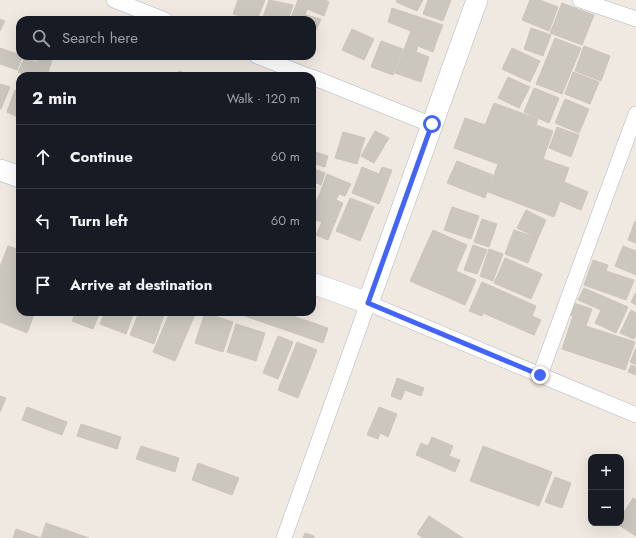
<!DOCTYPE html>
<meta charset="utf-8">
<style>
body{margin:0;font-family:Jost,sans-serif;background:#242831;color:#f1f3f6}
.controls{position:absolute;right:12px;bottom:12px;display:grid;overflow:hidden;border-radius:8px;box-shadow:0 4px 16px #0002}
.controls button{width:36px;height:36px;display:grid;place-items:center;padding:0;border:0;border-bottom:1px solid #363941;background:#171b24;color:#f1f3f6;font:20px sans-serif}
.stop{position:absolute;width:12px;height:12px;margin:-9px;border:3px solid #4264fb;border-radius:50%;background:#fff}
.stop.end{background:#4264fb;border-color:#fff;box-shadow:0 1px 4px #0008}
.list{margin:0;padding:0;list-style:none}
h2{display:flex;justify-content:space-between;align-items:center;height:52px;margin:0;padding:0 16px;font-size:17px}
h2 small{font-size:13px;font-weight:400;color:#9ea1a6}
.list li{display:grid;grid-template-columns:26px 1fr auto;gap:12px;align-items:center;box-sizing:border-box;height:64px;padding:0 16px;border-top:1px solid #363941}
.list b{display:block;font-size:15px;white-space:nowrap}
.list em{font-size:13px;font-style:normal;color:#9ea1a6}
.icon{flex:none;width:22px;height:22px;fill:none;stroke:currentColor;stroke-width:2;stroke-linecap:round;stroke-linejoin:round}
.map{position:relative;flex:none;width:636px;height:538px;overflow:hidden}
.search{position:absolute;background:#171b24;box-shadow:0 4px 16px #0002;left:16px;top:16px;width:300px;height:44px;display:flex;align-items:center;gap:10px;box-sizing:border-box;padding:0 14px;border-radius:12px;color:#9ea1a6;font-size:15px}
.panel{position:absolute;background:#171b24;box-shadow:0 4px 16px #0002;left:16px;top:72px;width:300px;height:244px;border-radius:12px}
.map>svg:first-child{display:block}
</style>
<div class="map">
<svg width="636" height="538" viewBox="0 0 636 538">
<rect width="100%" height="100%" fill="#efe9e1"/>
<g fill="#cbc7bf" stroke="#cbc5ba">
<path d="M238,0H265L257,20L233,14Z"/>
<path d="M269,0L293,5L288,20H262Z"/>
<path d="M298,0H325L329,2L324,16L307,9L305,15L321,19L312,39V20H290Z"/>
<path d="M397,0H423L417,11L396,2Z"/>
<path d="M428,0H451L443,21L423,14Z"/>
<path d="M530,0H540L558,7L549,31L522,20Z"/>
<path d="M562,3L594,15L582,45L550,33Z"/>
<path d="M392,8L416,16L411,31L388,22Z"/>
<path d="M416,16L443,25L437,40L411,31Z"/>
<path d="M0,19L5,21L0,31Z"/>
<path d="M531,28L551,35L543,56L524,49Z"/>
<path d="M352,29L374,39L364,60L342,50Z"/>
<path d="M411,31L437,40L433,52L418,46L416,52L429,57L421,82L395,73Z"/>
<path d="M555,38L581,48L562,94L536,84Z"/>
<path d="M381,41L403,49L393,75L371,67Z"/>
<path d="M584,46L610,56L601,81L575,71Z"/>
<path d="M0,48L23,56L17,70L0,64Z"/>
<path d="M512,48L540,61L530,82L502,69Z"/>
<path d="M28,56H53L47,76H30L18,72L25,57L38,63L39,62Z"/>
<path d="M179,71L191,76H177Z"/>
<path d="M573,72L599,82L590,104L565,94Z"/>
<path d="M508,77L530,87L519,108L498,98Z"/>
<path d="M0,84L10,87L1,109H0Z"/>
<path d="M534,88L559,98L549,123L524,112Z"/>
<path d="M15,90L20,92V118L7,112Z"/>
<path d="M565,99L589,109L579,133L555,123Z"/>
<path d="M494,103L538,119L536,125L553,131L543,159L569,168L564,182L588,192L581,210L560,201L554,217L488,192L498,164L454,148L465,118L485,125Z"/>
<path d="M557,127L579,135L571,157L549,148Z"/>
<path d="M375,131L389,138L374,163L361,156Z"/>
<path d="M343,132L365,138L357,164L335,158Z"/>
<path d="M312,151L328,156L325,167L312,163Z"/>
<path d="M457,161L493,175L485,198L447,183Z"/>
<path d="M362,167L379,174L382,167L392,170L379,204L352,193Z"/>
<path d="M312,168L325,173L321,185L312,181Z"/>
<path d="M327,174L351,184L345,196L339,194L336,200L320,193Z"/>
<path d="M312,188L316,190L312,201Z"/>
<path d="M320,193L343,203L328,240L316,235L322,222L312,219V211Z"/>
<path d="M350,198L374,207L360,241L336,231Z"/>
<path d="M452,207L479,216L471,239L444,230Z"/>
<path d="M526,210L546,220L538,238L517,228Z"/>
<path d="M482,219L497,224L489,247L474,242Z"/>
<path d="M635,221L636,222V243L628,240Z"/>
<path d="M20,226V240L16,239Z"/>
<path d="M433,230L467,245L456,271L476,280L465,305L410,281Z"/>
<path d="M514,230L538,238L528,263L505,254Z"/>
<path d="M473,245L487,250L477,274L464,270Z"/>
<path d="M8,246L20,250V312H35L27,333L0,322V267Z"/>
<path d="M623,246L636,251V275L615,266Z"/>
<path d="M489,249L503,254L493,281L480,276Z"/>
<path d="M505,258L542,274L531,299L494,283Z"/>
<path d="M593,260L608,265L606,271L634,280L626,300L584,285Z"/>
<path d="M482,282L536,306L532,316L541,320L534,335L483,313L482,316L469,311Z"/>
<path d="M584,288L628,307L616,333L595,323L601,310L578,300Z"/>
<path d="M636,292V305L631,302Z"/>
<path d="M574,303L592,309L586,326L635,342L625,370L562,349L573,316L570,315Z"/>
<path d="M631,310L636,313V335L634,339L620,333Z"/>
<path d="M76,312H100L93,329L72,321Z"/>
<path d="M105,312H134L126,334L100,324Z"/>
<path d="M139,312H165L154,344L130,335Z"/>
<path d="M170,312H196L175,361L153,352Z"/>
<path d="M233,312H281L328,328L323,343Z"/>
<path d="M205,313L233,322L223,352L195,343Z"/>
<path d="M236,324L265,333L256,361L227,352Z"/>
<path d="M278,336L293,342L278,379L263,373Z"/>
<path d="M297,342L317,350L298,398L278,390Z"/>
<path d="M636,348V365L630,362Z"/>
<path d="M631,365L636,367V375L628,372Z"/>
<path d="M397,378L424,388L421,396L405,390L401,400L391,396Z"/>
<path d="M0,396L6,398L0,412Z"/>
<path d="M27,407L67,422L62,435L22,420Z"/>
<path d="M379,407L397,414L388,437L380,433L378,439L367,435Z"/>
<path d="M81,424L121,437L117,449L77,436Z"/>
<path d="M432,437L453,446L449,456L460,460L455,472L416,455L421,443L428,446Z"/>
<path d="M141,446L179,458L175,472L136,459Z"/>
<path d="M483,446L552,472L539,506L470,481Z"/>
<path d="M198,463L239,478L232,495L192,480Z"/>
<path d="M555,477L571,483L562,508L545,502Z"/>
<path d="M633,498L636,500V536L617,524L621,523V517Z"/>
<path d="M429,516L463,538H423L417,534Z"/>
<path d="M46,523L89,538H13L16,529L41,538Z"/>
<path d="M305,533L314,536V538H303Z"/>
</g>
<g fill="none" stroke-linecap="round" stroke-linejoin="round">
<defs>
<g id="street">
<path d="M114,0L165,20"/>
<path d="M580,0L636,19"/>
<path d="M257,56L308,76"/>
<path d="M312,77L432,125"/>
<path d="M540,375L636,114"/>
<path d="M284,538L368,303L636,415"/>
</g>
<g id="secondary">
<path d="M0,170L20,177"/>
<path d="M312,283L368,303L477,0"/>
</g>
</defs>
<use href="#street" stroke="#b4b7c1" stroke-width="16"/>
<use href="#secondary" stroke="#b4b7c1" stroke-width="22"/>
<use href="#street" stroke="#fff" stroke-width="15"/>
<use href="#secondary" stroke="#fff" stroke-width="21"/>
</g>
<g fill="none" stroke-linecap="round" stroke-linejoin="round">
<path stroke="#4264fb" stroke-width="5" d="M432,124L368,303L540,375"/>
</g>
</svg>
<div class="controls">
<button>+</button>
<button>−</button>
</div>
<div class="stop" style="left:432px;top:124px"></div>
<div class="stop end" style="left:540px;top:375px"></div>
<div class="search"><svg class="icon" aria-label="search" viewBox="0 0 24 24"><circle cx="10" cy="10" r="6"/><path d="M15 15l6 6"/></svg>Search here</div>
<section class="panel">
<h2>2 min<small>Walk · 120 m</small></h2>
<ul class="list">
<li><svg class="icon" aria-label="ahead" viewBox="0 0 24 24"><path d="M12 20V5M6 11l6-6 6 6"/></svg><div><b>Continue</b></div><em>60 m</em></li>
<li><svg class="icon" aria-label="left" viewBox="0 0 24 24"><path d="M17 20v-9H6M10 6l-5 5 5 5"/></svg><div><b>Turn left</b></div><em>60 m</em></li>
<li><svg class="icon" aria-label="arrive" viewBox="0 0 24 24"><path d="M6 21V4h12l-3 4 3 4H6"/></svg><div><b>Arrive at destination</b></div></li>
</ul>
</section>
</div>
